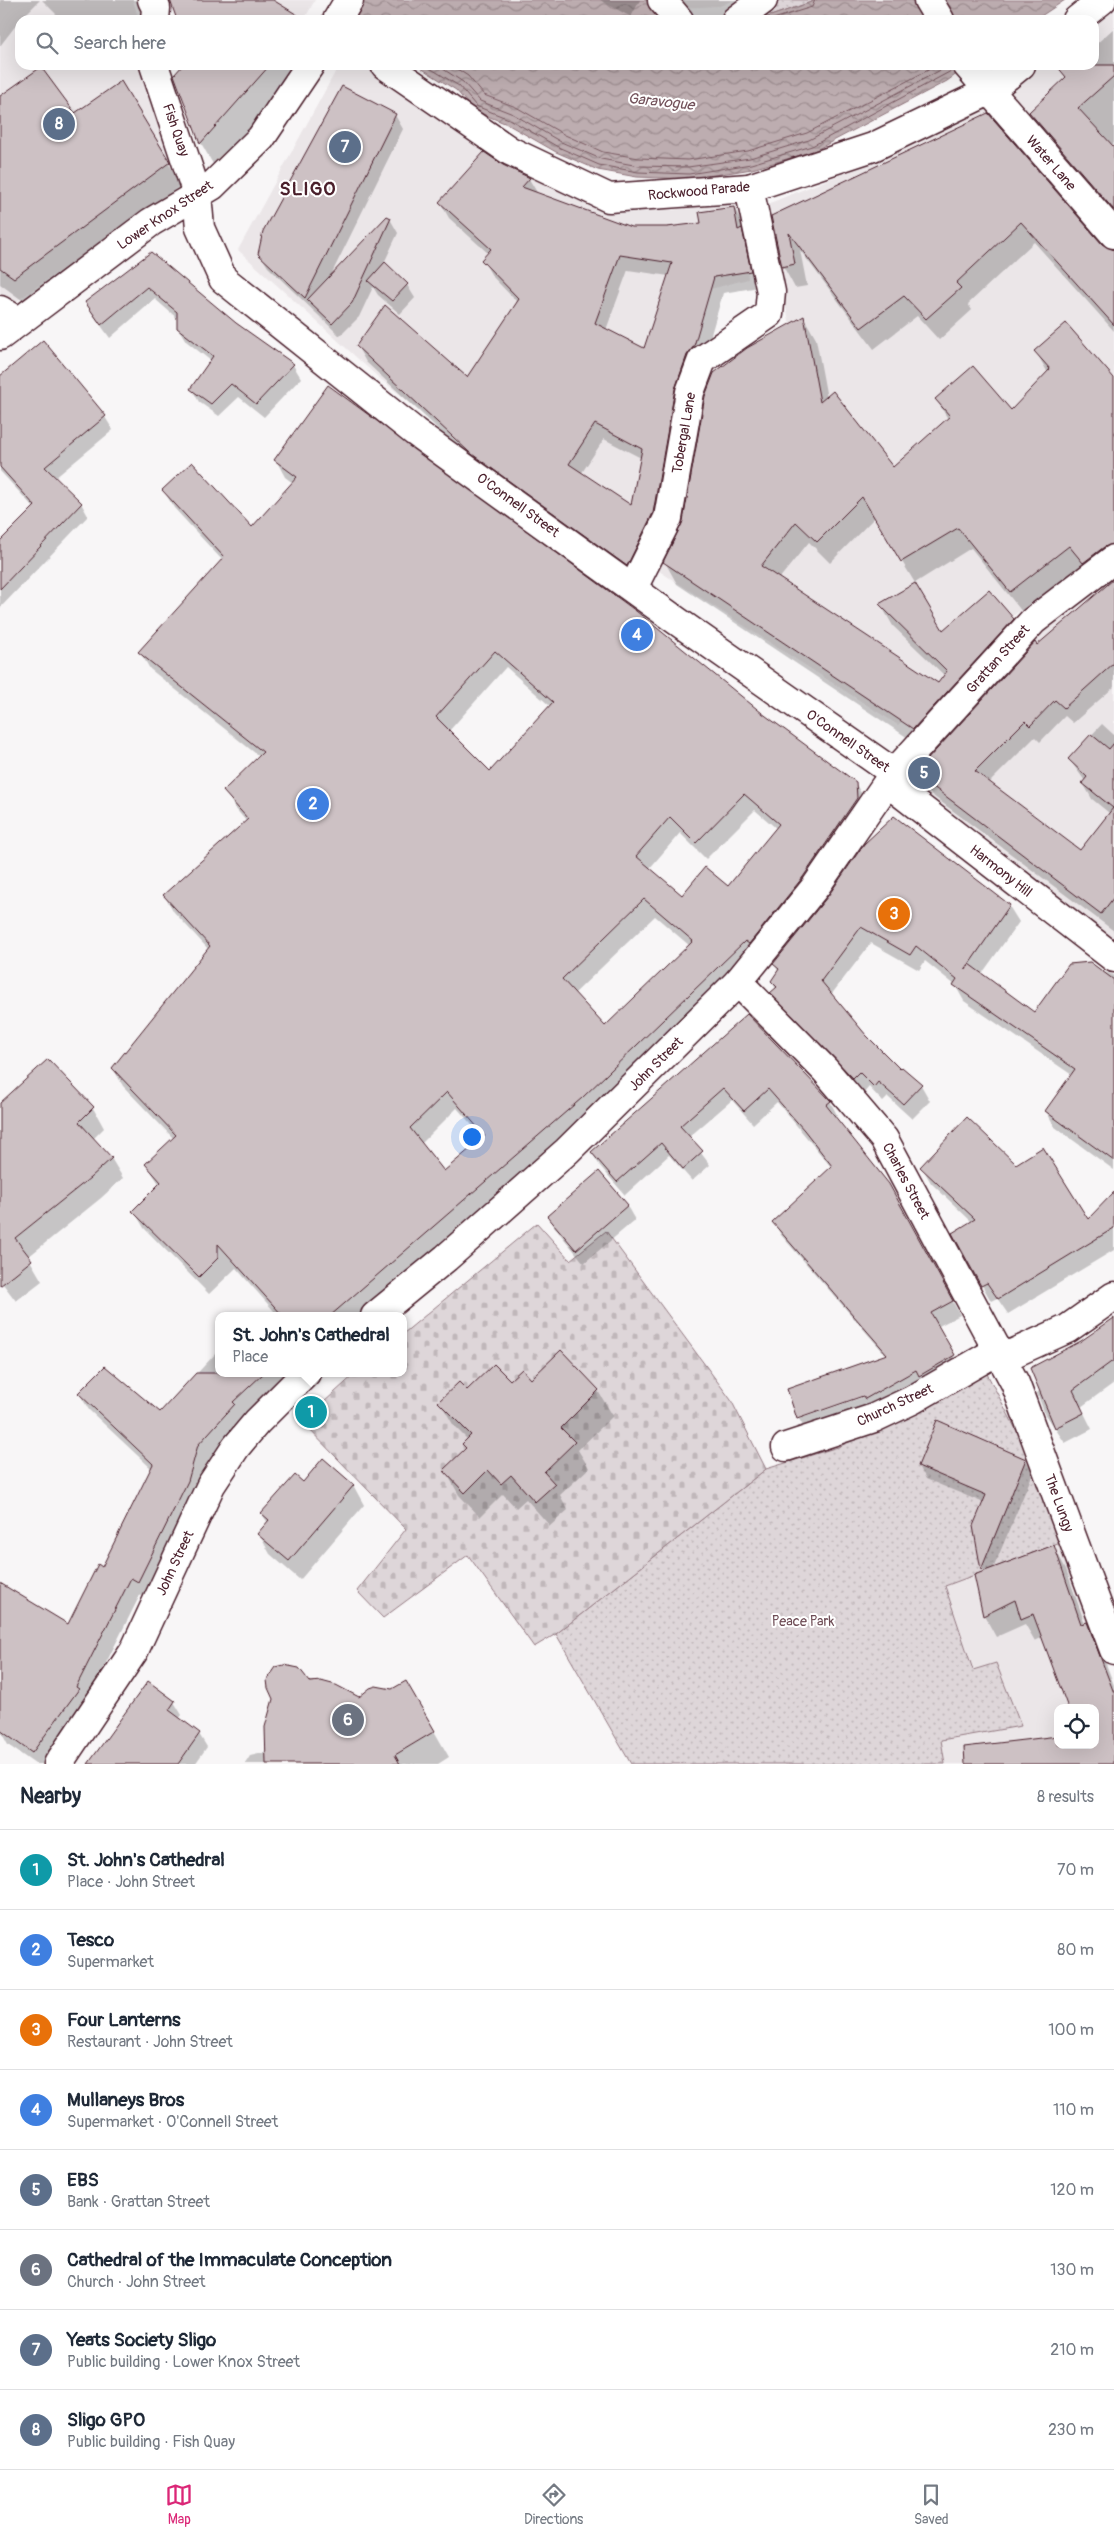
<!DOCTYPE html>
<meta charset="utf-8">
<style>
body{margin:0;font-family:Pangolin,sans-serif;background:#f2f2f3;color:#1f2937}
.controls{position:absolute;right:15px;bottom:15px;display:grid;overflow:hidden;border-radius:10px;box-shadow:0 5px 20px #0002}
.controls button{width:45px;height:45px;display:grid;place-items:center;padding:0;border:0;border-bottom:1px solid #e0e1e3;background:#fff;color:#1f2937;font:25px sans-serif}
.you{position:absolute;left:471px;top:1136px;width:18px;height:18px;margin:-12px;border:4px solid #fff;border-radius:50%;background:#1a73e8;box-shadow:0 0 0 8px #1a73e833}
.badge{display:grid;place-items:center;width:32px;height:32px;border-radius:50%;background:#db2777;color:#fff;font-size:16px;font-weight:700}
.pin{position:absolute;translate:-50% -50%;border:2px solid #fff;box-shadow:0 1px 5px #0006}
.popup{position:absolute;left:215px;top:1312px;width:192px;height:65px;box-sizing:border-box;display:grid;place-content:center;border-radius:10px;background:#fff;filter:drop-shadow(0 1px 4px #0005);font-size:16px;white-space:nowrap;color:#747a83}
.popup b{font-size:19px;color:#1f2937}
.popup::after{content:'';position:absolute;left:50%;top:100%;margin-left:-10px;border:10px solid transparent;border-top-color:#fff}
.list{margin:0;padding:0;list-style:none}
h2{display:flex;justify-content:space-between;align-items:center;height:65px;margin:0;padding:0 20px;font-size:21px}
h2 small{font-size:16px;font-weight:400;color:#747a83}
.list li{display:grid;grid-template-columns:32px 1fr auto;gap:15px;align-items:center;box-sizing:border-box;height:80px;padding:0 20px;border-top:1px solid #e0e1e3}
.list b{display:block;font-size:19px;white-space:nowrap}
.list p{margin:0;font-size:16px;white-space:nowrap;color:#747a83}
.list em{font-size:16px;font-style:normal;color:#747a83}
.icon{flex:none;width:28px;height:28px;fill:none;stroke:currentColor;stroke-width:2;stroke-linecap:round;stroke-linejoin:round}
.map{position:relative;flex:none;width:1114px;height:1764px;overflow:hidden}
.search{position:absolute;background:#fff;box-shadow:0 5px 20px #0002;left:15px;right:15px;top:15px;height:55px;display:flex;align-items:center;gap:12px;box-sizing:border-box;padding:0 18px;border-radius:15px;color:#747a83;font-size:19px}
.sheet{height:705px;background:#fff}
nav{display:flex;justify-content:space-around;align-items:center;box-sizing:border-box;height:70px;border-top:1px solid #e0e1e3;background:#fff;font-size:14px;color:#747a83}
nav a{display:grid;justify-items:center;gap:2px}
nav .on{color:#db2777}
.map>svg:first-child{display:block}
</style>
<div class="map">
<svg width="1114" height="1764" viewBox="0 0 1114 1764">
<defs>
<pattern id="grass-dots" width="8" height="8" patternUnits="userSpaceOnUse" patternTransform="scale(1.25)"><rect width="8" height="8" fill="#ded6d9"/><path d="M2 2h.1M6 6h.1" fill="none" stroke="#c0b7ba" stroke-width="1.8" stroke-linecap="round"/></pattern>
<pattern id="cemetery-stones" width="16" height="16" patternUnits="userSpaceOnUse" patternTransform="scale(1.25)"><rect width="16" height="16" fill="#ded6d9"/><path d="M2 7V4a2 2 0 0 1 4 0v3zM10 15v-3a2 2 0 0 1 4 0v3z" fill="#c0b7ba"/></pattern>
<pattern id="water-waves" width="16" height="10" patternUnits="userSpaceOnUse" patternTransform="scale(1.25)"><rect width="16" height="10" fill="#bdadb0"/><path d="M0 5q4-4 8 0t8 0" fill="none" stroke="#9c8c8f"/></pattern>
</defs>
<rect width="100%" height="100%" fill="#f8f6f7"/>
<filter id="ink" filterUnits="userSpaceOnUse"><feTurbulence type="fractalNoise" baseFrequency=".02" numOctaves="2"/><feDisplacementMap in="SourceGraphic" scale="10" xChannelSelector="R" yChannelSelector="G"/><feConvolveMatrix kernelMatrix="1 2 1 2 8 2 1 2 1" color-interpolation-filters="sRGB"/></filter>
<g filter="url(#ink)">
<g fill="#ebe6e8" fill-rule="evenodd">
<path d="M0,0H133L139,20H20V65H151L183,183L13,304L0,294Z"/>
<path d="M170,0H315L304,20H177Z"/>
<path d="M673,0H733L720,6L680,8Z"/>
<path d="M1114,1V222L999,97L1037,65H1094V20Z"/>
<path d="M339,65H370L588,198L673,210L741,198L748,279L711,289L687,372L659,524L639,561L542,502L437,424L378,377L238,250Z"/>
<path d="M992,103L1114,236V542L1003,623L898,725L656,569L716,371L736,354L790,324L760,207L889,155Z"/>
<path d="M1114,579V939L904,779L1036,632Z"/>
<path d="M1063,1542L1114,1693V1764H945L941,1740L1021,1725L973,1670L945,1586ZM1058,1708H1095V1745H1058Z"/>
</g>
<g fill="url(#grass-dots)" stroke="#947a82">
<path d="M779,0H817L759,20V14Z"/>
<path d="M985,1370L1034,1464L1063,1542L945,1586L973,1670L996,1663L1021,1726L941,1740L945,1764H631L556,1634L766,1469L838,1447L897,1420Z"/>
</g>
<path fill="url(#cemetery-stones)" stroke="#947a82" d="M537,1223L570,1260L606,1231L731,1400L766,1469L556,1634L534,1647L468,1555L383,1618L357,1591L406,1529L302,1422L356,1373H404V1333Z"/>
<g fill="url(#water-waves)" stroke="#8f747b">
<path d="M352,0H654L658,20H359Z"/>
<path d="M817,0H1065L1035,20H759Z"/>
<path d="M416,65H969L947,81L814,151L752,169L689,179L637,177L598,170L556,152L507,124L473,110L456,90Z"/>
</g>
<g fill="#0003" fill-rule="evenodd">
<path d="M0,0H40L20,20L0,46Z"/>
<path d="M42,0H151L140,20H62Z"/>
<path d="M171,0H272L303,20H179Z"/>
<path d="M600,0H640L631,17Z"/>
<path d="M666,0H769L746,20H694L682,8Z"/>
<path d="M1114,28V143L1084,170L1114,171V216L1043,134L1030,112L1067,78L1073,65H1094V46Z"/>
<path d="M184,65H308L217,171L201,143L175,75Z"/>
<path d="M120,82L185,191L30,306L0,284V97L72,116Z"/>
<path d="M343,87L395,115L403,129L329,279L390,219L398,233L384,263L407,285L415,298L400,314L378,295L373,287L359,317L340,336L268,267L260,254Z"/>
<path d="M988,115L1101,245L1114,250V331L1034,242L968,304L972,310L939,340L917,316L874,349L800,250L807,286L795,288L783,266L772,216Z"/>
<path d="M503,166L529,179L538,194L631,228H667L703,224L734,208L743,224L745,236L750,245L759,287L723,293L703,362L661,529L636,580L479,467L366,362L357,346L467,379L518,303L492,276L483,260L489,254L449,218L440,202ZM628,270L669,276L644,350L606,330ZM604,439L641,458L632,507L581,474Z"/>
<path d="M151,254L235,324L293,365L301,378L264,417L239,397L219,416L199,402L192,389L211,361L186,341L178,328V319L155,299L110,338L94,316L86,303Z"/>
<path d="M804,318L816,339L827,398L893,469L948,419L936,399L1011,412L1048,373L1036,352L1114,380V570L1023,613L971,548L915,583L875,517L830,563L809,542L779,579L938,685L945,676L893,626L881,605L943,632L1013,619L1025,641L926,750L677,584L665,562Z"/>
<path d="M42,342L105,417L113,430L55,478L81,503L88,516L0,608V541L34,508L0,471V377Z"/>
<path d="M276,460L762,714L855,783L866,801L813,894L591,1115L361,1316H269L274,1311L236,1268L209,1294L144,1228L134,1211L160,1185L146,1164L174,1139L123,1086L113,1068L209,950L174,912L164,895L246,821L235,808L225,791L260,757L150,669L140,652L223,561L174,508L164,491L252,529L293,483L285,477ZM506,667L550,706L490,772L449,731ZM755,810L777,829L729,888L683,897L649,869L680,833L706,859ZM655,916L690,946L605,1028L574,994ZM457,1108L484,1139L443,1173L421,1144Z"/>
<path d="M1114,583V687L1073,723L1065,716L1040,742L1035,737L989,783L1080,852L1114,822V931L925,790L916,774L1037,647Z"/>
<path d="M1102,724L1114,735V817L1092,799L1083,783L1085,781L1069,759Z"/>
<path d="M829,897L1009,906L1019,922L981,975L1034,1013L1070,966L1092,963L1104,972L1114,975V1170L1055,1127L1046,1111L1072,1075L964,1001L955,985L925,961L919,970L871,943L831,995L866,1036L900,1071L921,1085L930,1101L912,1119L888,1097L883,1102L869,1087L863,1094L781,1009L772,993L776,989L772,982L779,972L774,964Z"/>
<path d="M747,1015L830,1101L837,1115L835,1117L897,1198L960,1315L937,1327L961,1369L806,1431L799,1419L869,1395L868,1393L799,1417V1419L788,1390L886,1355L781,1235L774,1222L832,1168L777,1102L753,1124L732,1100L689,1137L710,1165L692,1181L669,1155L625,1195L600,1166L592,1153Z"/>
<path d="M48,1060L93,1108L104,1128L93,1139L111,1158L123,1178L101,1198L28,1257L42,1281L16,1301L0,1280V1103Z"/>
<path d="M1016,1165L1087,1221L1114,1194V1250L1008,1314L997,1298L991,1301L982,1285L972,1222L931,1183L922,1167Z"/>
<path d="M599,1173L627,1206L635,1220L584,1263L556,1229L548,1216Z"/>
<path d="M1114,1321V1383L1081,1407L1092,1429L1065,1443L1044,1412L1037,1393Z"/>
<path d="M218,1351V1373H295L244,1422L208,1462L197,1499L148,1598L140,1595L86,1703L46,1764H35L8,1745L0,1730V1596L69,1626L102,1568L152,1469L89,1410L79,1393L160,1413Z"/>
<path d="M560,1352L598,1391L613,1416L578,1450L589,1468L560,1495L568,1510L550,1526L526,1499L516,1508L503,1494L480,1517L459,1495L445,1470L467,1449L468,1440L454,1426L440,1402L467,1392L510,1382L530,1380Z"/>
<path d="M1026,1460L1033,1473L993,1569L1054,1547L1066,1569L1085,1624L1099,1645L1114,1685V1764H986L1058,1745H1095V1708L1043,1637L1035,1641L1025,1624L996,1637L984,1615V1573L974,1527L984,1503L926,1479L919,1466Z"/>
<path d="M303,1483L353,1485L364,1505L300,1580L270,1554L259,1534L268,1523L262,1514Z"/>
<path d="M292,1666L298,1669L310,1683L360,1699L392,1690L406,1682L449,1757L438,1764H245L250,1756L267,1752L277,1668Z"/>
<path d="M148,1683L174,1702L182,1715L179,1719L199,1734L207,1747L195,1764H90Z"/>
</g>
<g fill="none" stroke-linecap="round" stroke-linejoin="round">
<g stroke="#785860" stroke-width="1">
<path d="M770,20L812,7L815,0"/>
<path d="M425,65L459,86L476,106L509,119L558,147L599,165L638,172L689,174L751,164L812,146L953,70"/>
<path d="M437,65L463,82L480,101L513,114L561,142L601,159L639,166L688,167L750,158L809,140L950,65"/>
<path d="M451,65L468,76L484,95L516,107L565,135L603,152L639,158L688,160L748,151L807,133L938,65"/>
</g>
</g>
<g fill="#cdc1c4" stroke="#4a1f2b" fill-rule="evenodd">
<path d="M170,0H273L304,19L177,20Z"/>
<path d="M183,65H270L200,144L174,75Z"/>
<path d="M1056,65H1114V76L1078,108L1114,147V210L1029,112L1066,77Z"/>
<path d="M41,67L75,113L121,81L170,162L14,278L0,268V96Z"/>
<path d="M342,86L396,114L305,298L258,254L263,231Z"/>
<path d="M988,113L1102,244L1114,250V325L1021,222L956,283L961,288L926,319L904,296L861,328L789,233L795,264L782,267L771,216Z"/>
<path d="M484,152L503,165L530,178L522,187L631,227H667L701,223L699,212L734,207L738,230L742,228L751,271L714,277L694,346L687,355L675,389L653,513L627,566L469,452L356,346L385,305L467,377L519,299L481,260L491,249L439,202ZM620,255L672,263L644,348L595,323ZM595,424L642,449L631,505L569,464Z"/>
<path d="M387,216L391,218L352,303L332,324L307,300Z"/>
<path d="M151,252L236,323L294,364L256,404L231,384L211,404L190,389L213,356L177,328V312L147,287L101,325L85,302Z"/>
<path d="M385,262L408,284L392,301L368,281Z"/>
<path d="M804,316L820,402L833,391L893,467L950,416L935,399L973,366L1011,410L1050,369L1034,351L1066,323L1114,378V544L1104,547L1083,563L1069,546L1010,592L958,528L901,562L862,497L817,542L796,522L761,566L938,683L947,671L879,604L915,583L943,630L989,590L1014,619L913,729L663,562L683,521L705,396L714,373L747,348Z"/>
<path d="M43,340L106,416L45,467L82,503L0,589V541L35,506L0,467V376Z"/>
<path d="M328,385L636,611L762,713L856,782L857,798L803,877L749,944L745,941L582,1098L330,1316H283L218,1244V1258L199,1277L132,1211L161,1182L145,1164L176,1135L112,1068L210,946L163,895L248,819L223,791L263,752L138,652L224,557L162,490L192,462L252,527L297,477L274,460ZM495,651L553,702L490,771L436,717ZM744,794L779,824L728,886L705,867L682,895L636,856L670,817L696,843ZM644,899L693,941L605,1026L562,979ZM447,1092L485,1136L444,1171L410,1128Z"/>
<path d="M1114,579V663L1064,708L1055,700L1030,726L1025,721L975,771L1080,850L1113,808L1082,783L1087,777L1068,759L1091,734L1109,749L1114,743V897L1101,914L915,773L1035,642L1037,645Z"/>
<path d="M894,816L1010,905L965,970L969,964L1034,1012L1069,964L1090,962L1114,980V1161L1045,1111L1075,1069L953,985L957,979L916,946L910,955L861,927L821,981L866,1035L900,1069L902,1067L922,1084L903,1104L878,1082L874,1087L859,1072L853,1078L770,993L777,987L771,981L779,969L773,964L828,896L864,844Z"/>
<path d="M747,1014L831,1101L826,1105L889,1184L953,1301L931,1313L955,1355L919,1376L916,1370L865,1399L863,1396L797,1419L787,1389L887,1354L772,1222L832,1166L804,1130L768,1089L744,1111L723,1088L680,1126L703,1151L683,1169L661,1143L617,1182L591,1152Z"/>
<path d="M48,1059L94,1107L79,1122L112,1158L90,1178L15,1238L32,1260L0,1286V1103Z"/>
<path d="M967,1117L1016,1164L1043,1147L1088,1219L1114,1192V1228L998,1299L987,1283L981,1286L952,1233L975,1219L920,1167Z"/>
<path d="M599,1171L628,1205L576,1250L547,1216Z"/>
<path d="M1114,1318V1360L1073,1390L1084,1413L1055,1428L1030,1368L1081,1341Z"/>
<path d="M561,1350L599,1390L561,1428L575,1442L544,1472L555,1484L535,1502L511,1475L501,1484L488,1470L465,1493L443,1470L466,1448L462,1444L471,1435L438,1402L459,1382L467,1390L494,1364L510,1380L522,1369L531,1379Z"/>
<path d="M105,1366L160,1412L196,1373H264L233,1402L235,1404L198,1445L188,1481L138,1582L131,1578L76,1687L79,1689L32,1753L0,1730V1583L68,1624L98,1564L102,1567L153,1464L78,1393Z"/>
<path d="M937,1420L1026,1459L981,1570L973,1526L986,1495L918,1466Z"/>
<path d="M323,1458L354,1485L289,1561L257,1534L269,1520L261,1513L295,1475L303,1482Z"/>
<path d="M1054,1545L1081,1624L1087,1622L1114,1693V1764H965L964,1747L1058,1736V1745H1095V1708H1068L1033,1614L1021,1619L1015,1600L983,1616L974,1575Z"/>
<path d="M284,1665L299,1668L310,1682L321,1681L336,1685L359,1697L370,1688L376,1686L392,1689L406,1681L435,1731L395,1755L400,1764H266L265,1727L273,1699L268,1688L267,1680L276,1667Z"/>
<path d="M148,1681L175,1701L169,1710L200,1733L178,1764H88Z"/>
</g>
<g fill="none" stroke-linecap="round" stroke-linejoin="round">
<defs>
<g id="minor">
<path d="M152,0L156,8L155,20"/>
<path d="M662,0L679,20"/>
<path d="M928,0L940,20"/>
<path d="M736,20L763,0"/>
<path d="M1077,20L1102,0"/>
<path d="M154,65L197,194L200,228L223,279L415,432L677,621L894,773"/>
<path d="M385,65L510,151L609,198L749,188L873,147L989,91L1021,65"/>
<path d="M967,65L1114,234"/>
<path d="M0,310L18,321"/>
<path d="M633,588L668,518L690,392L702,360L769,314L771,292L749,188"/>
<path d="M888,783L1114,958"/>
<path d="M738,982L825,1070L884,1139L1015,1383L1114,1650"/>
<path d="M375,1316L446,1258L567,1151L738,982L816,886L894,773L1033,621L1114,559"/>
<path d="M1003,1358L1067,1329L1114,1296"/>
<path d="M786,1447L874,1418L912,1400L999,1350"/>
<path d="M58,1764L134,1651L211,1485L236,1447L257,1422L306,1373"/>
</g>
<g id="major">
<path d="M337,20L349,0"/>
<path d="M0,336L151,222L212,186L261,138L310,65"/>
</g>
</defs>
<use href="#minor" stroke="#4a1f2b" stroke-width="31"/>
<use href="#major" stroke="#4a1f2b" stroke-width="31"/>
<use href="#minor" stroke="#fff" stroke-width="28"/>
<use href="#major" stroke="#fff" stroke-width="28"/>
</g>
</g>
<g text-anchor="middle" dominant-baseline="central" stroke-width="4" stroke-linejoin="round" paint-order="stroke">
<g font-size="14" fill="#4a1f2b" stroke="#fff">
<text transform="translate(176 130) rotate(71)">Fish Quay</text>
<text transform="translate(1051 163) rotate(49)">Water Lane</text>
<text transform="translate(699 191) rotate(-5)">Rockwood Parade</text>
<text transform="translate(165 215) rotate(-34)">Lower Knox Street</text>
<text transform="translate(684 433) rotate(-80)">Tobergal Lane</text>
<text transform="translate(518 505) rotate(36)">O'Connell Street</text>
<text transform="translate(998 659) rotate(-48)">Grattan Street</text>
<text transform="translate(848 741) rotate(35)">O'Connell Street</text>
<text transform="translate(1001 871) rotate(38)">Harmony Hill</text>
<text transform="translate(656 1064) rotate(-45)">John Street</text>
<text transform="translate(906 1181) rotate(62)">Charles Street</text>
<text transform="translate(895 1405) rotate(-25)">Church Street</text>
<text transform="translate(1059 1503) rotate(70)">The Lungy</text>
<text transform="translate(175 1563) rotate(-65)">John Street</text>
</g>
<g font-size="14" fill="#6f4d56" stroke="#fff">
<text x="803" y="1621">Peace Park</text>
</g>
<g font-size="15" font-style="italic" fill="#72515a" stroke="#fff">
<text transform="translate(661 102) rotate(6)">Garavogue</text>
</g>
<g font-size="19" font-weight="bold" letter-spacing="1" fill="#4a1f2b" stroke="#fff">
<text x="308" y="189">SLIGO</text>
</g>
</g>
</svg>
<div class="controls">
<button><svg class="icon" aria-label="locate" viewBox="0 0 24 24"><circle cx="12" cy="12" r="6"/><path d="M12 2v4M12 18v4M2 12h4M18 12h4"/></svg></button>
</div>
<div class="you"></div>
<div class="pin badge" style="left:311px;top:1412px;background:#0f9aa8">1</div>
<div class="popup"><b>St. John's Cathedral</b>Place</div>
<div class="pin badge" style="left:313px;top:804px;background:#3f7fe0">2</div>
<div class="pin badge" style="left:894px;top:914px;background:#e8710a">3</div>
<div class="pin badge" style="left:637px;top:635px;background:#3f7fe0">4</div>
<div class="pin badge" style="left:924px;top:773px;background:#5c6f8a">5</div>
<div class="pin badge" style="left:348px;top:1720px;background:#6b7280">6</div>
<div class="pin badge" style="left:345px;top:147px;background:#5c6f8a">7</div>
<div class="pin badge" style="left:59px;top:124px;background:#5c6f8a">8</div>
<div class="search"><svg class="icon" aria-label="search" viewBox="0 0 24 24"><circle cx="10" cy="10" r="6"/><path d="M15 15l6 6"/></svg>Search here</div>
</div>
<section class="sheet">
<h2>Nearby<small>8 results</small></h2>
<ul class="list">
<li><span class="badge" style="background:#0f9aa8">1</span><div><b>St. John's Cathedral</b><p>Place · John Street</p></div><em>70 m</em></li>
<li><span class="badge" style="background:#3f7fe0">2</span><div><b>Tesco</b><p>Supermarket</p></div><em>80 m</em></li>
<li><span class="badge" style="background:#e8710a">3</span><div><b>Four Lanterns</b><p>Restaurant · John Street</p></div><em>100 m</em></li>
<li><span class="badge" style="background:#3f7fe0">4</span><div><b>Mullaneys Bros</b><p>Supermarket · O'Connell Street</p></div><em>110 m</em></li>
<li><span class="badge" style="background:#5c6f8a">5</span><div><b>EBS</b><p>Bank · Grattan Street</p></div><em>120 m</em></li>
<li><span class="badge" style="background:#6b7280">6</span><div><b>Cathedral of the Immaculate Conception</b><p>Church · John Street</p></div><em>130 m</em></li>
<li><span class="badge" style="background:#5c6f8a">7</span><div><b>Yeats Society Sligo</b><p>Public building · Lower Knox Street</p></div><em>210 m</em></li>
<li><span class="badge" style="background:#5c6f8a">8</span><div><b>Sligo GPO</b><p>Public building · Fish Quay</p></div><em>230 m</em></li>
</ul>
</section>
<nav>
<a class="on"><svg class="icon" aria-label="map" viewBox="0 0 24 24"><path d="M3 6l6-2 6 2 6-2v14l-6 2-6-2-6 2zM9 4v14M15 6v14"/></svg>Map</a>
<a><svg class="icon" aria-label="directions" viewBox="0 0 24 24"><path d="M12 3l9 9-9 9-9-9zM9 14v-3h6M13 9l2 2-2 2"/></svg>Directions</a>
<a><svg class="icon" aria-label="saved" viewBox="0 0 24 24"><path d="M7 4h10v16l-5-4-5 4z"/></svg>Saved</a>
</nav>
